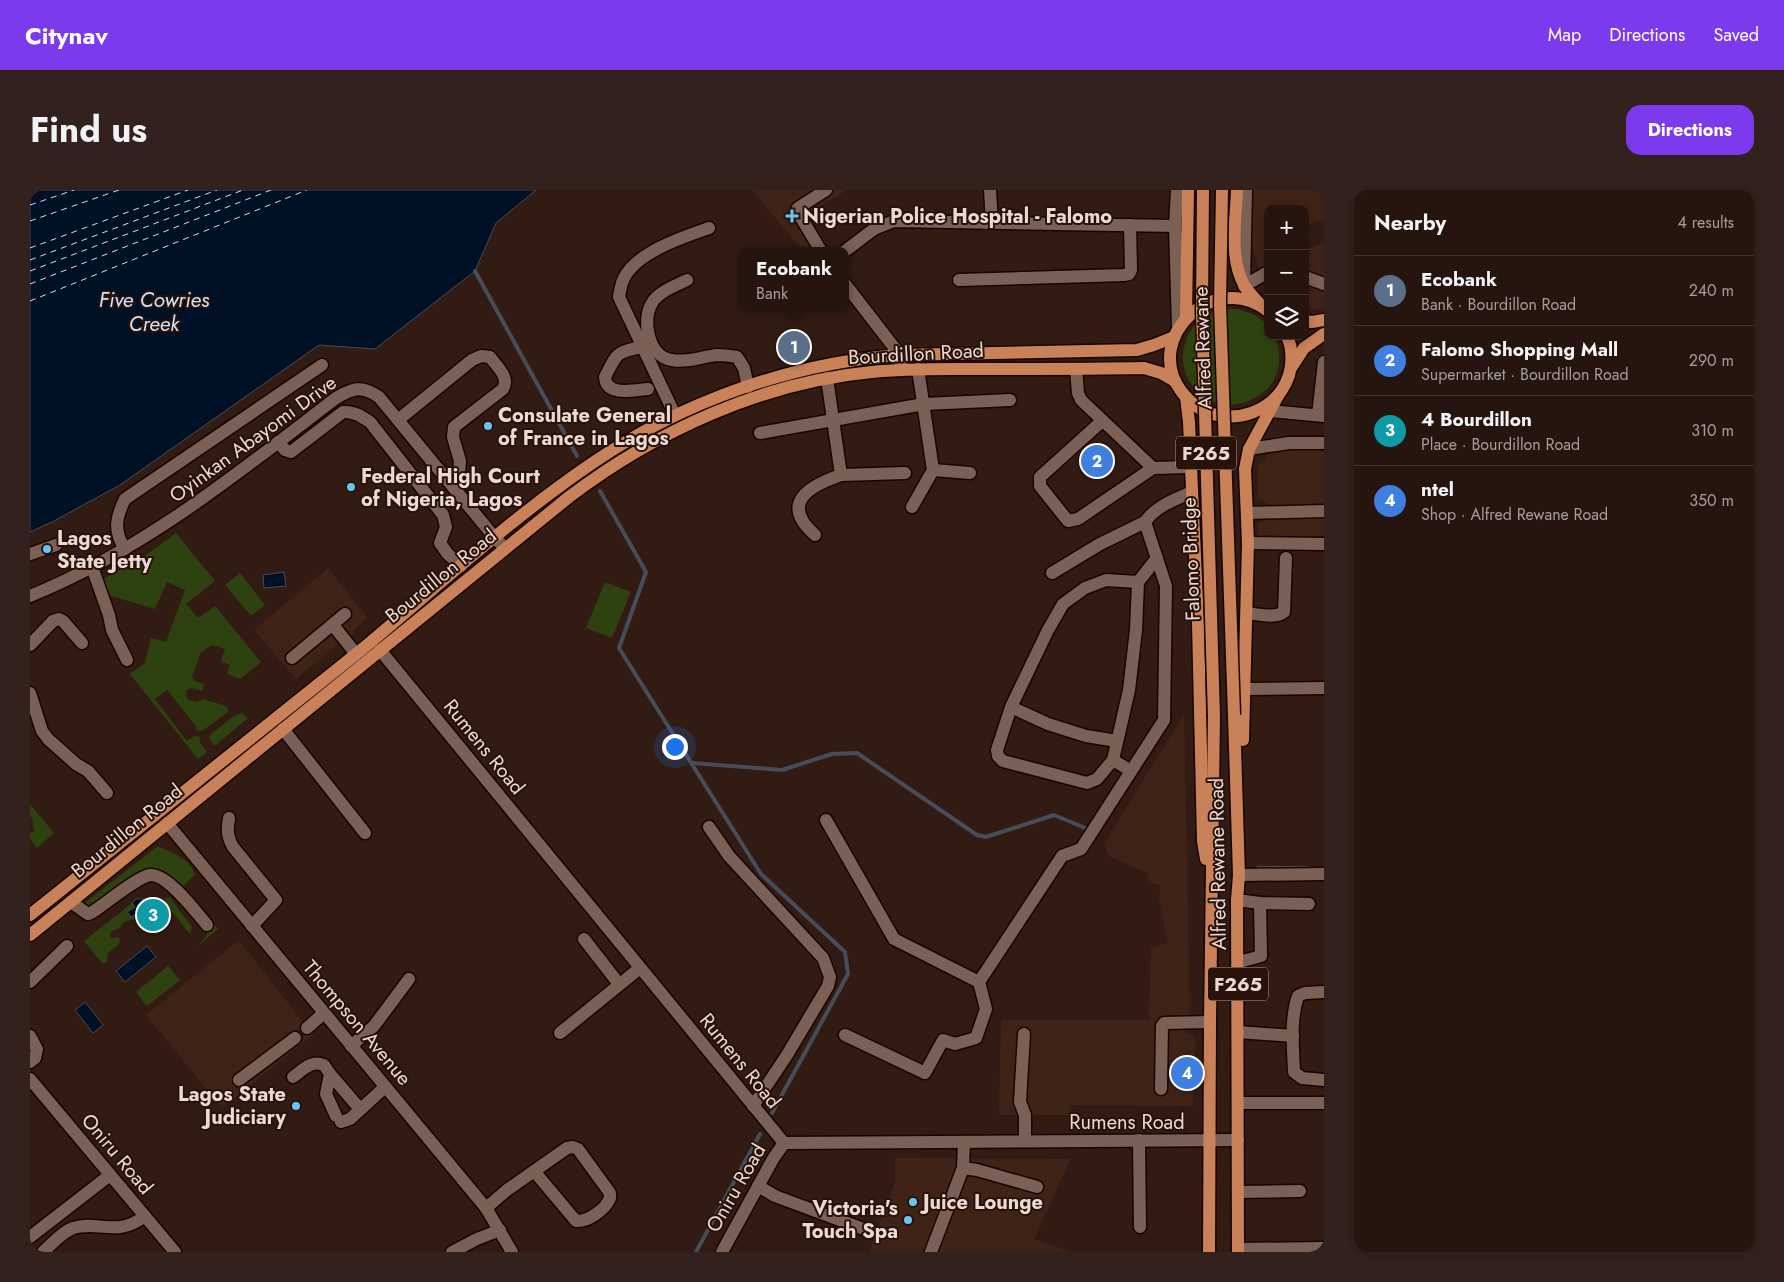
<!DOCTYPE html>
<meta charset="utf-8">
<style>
body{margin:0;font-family:Jost,sans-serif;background:#32211c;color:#f1f3f6}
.controls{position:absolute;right:15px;top:15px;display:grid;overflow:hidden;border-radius:10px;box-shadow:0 2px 8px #0003}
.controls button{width:45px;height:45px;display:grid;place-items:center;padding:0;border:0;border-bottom:1px solid #42332e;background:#26140e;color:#f1f3f6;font:25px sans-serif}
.you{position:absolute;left:644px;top:556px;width:18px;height:18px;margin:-12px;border:4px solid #fff;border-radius:50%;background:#1a73e8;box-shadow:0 0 0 8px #1a73e833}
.badge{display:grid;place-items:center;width:32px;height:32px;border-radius:50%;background:#7c3aed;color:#fff;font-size:16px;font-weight:700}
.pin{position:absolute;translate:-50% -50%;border:2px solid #fff;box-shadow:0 1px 5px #0006}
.popup{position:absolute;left:709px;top:57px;width:110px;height:65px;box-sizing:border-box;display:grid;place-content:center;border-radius:10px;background:#26140e;filter:drop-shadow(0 1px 4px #0005);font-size:16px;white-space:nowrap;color:#a49e9e}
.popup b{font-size:19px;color:#f1f3f6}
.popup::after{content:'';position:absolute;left:50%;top:100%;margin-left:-10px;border:10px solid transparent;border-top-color:#26140e}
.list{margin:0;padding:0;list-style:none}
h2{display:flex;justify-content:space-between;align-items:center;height:65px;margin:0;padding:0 20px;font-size:21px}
h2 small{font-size:16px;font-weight:400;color:#a49e9e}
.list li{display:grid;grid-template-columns:32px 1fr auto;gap:15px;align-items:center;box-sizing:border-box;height:70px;padding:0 20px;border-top:1px solid #42332e}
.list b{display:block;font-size:19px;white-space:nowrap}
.list p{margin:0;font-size:16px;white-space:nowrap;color:#a49e9e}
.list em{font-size:16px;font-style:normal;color:#a49e9e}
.icon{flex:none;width:28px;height:28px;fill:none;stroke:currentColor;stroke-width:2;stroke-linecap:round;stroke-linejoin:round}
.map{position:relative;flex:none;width:1294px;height:1062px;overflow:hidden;border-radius:15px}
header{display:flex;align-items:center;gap:30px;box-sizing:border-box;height:70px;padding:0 25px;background:#7c3aed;color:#fff}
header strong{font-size:24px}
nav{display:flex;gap:28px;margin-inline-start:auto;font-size:18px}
.intro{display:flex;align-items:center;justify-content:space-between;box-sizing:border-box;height:120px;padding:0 30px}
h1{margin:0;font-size:35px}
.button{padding:12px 22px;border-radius:15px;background:#7c3aed;color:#fff;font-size:18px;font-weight:700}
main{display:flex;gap:30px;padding:0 30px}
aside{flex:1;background:#26140e;border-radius:15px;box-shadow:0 2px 8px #0003}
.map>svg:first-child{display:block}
</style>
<header>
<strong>Citynav</strong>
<nav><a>Map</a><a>Directions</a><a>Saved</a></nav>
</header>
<div class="intro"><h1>Find us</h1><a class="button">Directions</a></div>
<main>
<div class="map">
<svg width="1294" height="1062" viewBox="0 0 1294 1062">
<rect width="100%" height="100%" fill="#321b12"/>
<g fill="#402317">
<path d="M722,0H817L781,22L778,31L796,61H773Z"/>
<path d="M1220,0H1294V29L1276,36L1280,49L1275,51V19H1238V94L1229,81L1221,50Z"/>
<path d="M1294,53V118L1284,119L1275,117V60Z"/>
<path d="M1245,246H1294V346H1228V333L1240,328V315L1228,308V275L1236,269L1239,252Z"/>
<path d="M298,378L338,428L322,441L324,443L316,449L315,448L266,489L224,440Z"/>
<path d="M1154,524L1160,830L1155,831V841L1165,848V896H1163V916L1039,915V925H969L971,830H1119L1121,758L1138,753L1129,709L1130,695L1119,692L1118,683L1079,666L1074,654Z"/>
<path d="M209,750L283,845L192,918L116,825Z"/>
<path d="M865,968L1041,969L1004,1049L1041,1062H839L865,992Z"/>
</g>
<g fill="#2e4210">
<path d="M1207,119L1223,124L1236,133L1238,146H1245C1252,165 1251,185 1236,200C1214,221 1176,220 1160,192C1146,170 1154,138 1177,125C1187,120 1196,119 1207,119Z"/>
<path d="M146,343L185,391L156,414L168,428L185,416L231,472L210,489L197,484L200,475L191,471L195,459L183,455L171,462L162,487L165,491L174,494L172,501L161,498L157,500L156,505L158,510L167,512L173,509L196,516L198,520V522L172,541L166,540V536L137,500L125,509L157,551L164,546L170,547V553L177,562L168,569L100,484L115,473L121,448L136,452L155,400L137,392L125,419L78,405L70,391L116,365Z"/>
<path d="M210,383L235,415L221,426L195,395Z"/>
<path d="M575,392L601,402L582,448L556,438Z"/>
<path d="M212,523L218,528L184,556L179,548L181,544L204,526Z"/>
<path d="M0,614L24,643L7,658L0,649V643L4,642L2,627H0Z"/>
<path d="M128,656C141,663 162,669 165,685L153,696L188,739L169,755L176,746L179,740L131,684L59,723L52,715Z"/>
<path d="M134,708H140L162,737L160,744L135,713L137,712Z"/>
<path d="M102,713L105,717L104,725L107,729L95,731L91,735L90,738L80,742L81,748L88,747L90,749L88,755L78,763L77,771L73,774L54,751Z"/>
<path d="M138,776L150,790L117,816L106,802Z"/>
</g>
<g fill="#001025" stroke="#464d5a">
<path d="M0,0H506L466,33L445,81L345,159L289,155L90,295L22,332L0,342Z"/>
<path d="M254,382L256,396L234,398L233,385Z"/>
<path d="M106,709C114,708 120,713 128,711L136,721L132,724L128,718L125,720L122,717L107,729L104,725L101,727L97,722L105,717L102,713Z"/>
<path d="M117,756L126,767L95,792L86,781Z"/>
<path d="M55,812L73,835L63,843L45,820Z"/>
</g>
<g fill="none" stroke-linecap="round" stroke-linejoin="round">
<g stroke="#464d5a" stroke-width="4">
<path d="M445,81L547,266"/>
<path d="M570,301L616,382L589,458L731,684L815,762L818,784L742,923"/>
<path d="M662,573L752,580L802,564L827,563L947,645L956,647L1024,625L1060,640"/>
<path d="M1228,678H1277"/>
<path d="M666,1062L730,944"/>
</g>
<g stroke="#cae3ff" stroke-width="1" stroke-dasharray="6 5" stroke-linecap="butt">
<path d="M0,15L44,0"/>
<path d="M0,31L89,0"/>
<path d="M0,58L158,0"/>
<path d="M0,70L187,0"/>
<path d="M0,81L213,0"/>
<path d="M0,94L241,0"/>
<path d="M0,111L277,0"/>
</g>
<defs>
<g id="minor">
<path d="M960,0L962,33"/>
<path d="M1147,0L1145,36L1148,138"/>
<path d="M1216,0L1214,96L1238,82"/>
<path d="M791,61L767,21L768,18L796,0"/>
<path d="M815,61L844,39L864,31L1145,36"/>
<path d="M1275,87L1294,94"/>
<path d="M657,90C645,96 628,102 622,113C611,131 619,167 642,170C658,173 673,166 688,165C694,165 701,166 707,167L714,178L718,197"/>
<path d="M929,90L1094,85L1099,84L1101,80L1100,35"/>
<path d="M815,94L870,165L871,180"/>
<path d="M612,157C585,162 587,164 575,187C576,207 604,200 618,199"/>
<path d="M1046,179L1048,203L1051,210L1123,278"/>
<path d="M1239,221L1294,226"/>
<path d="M645,225L589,107C590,101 591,94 594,88C607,62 653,47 679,38"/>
<path d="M1288,225L1294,172"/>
<path d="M368,230L442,170L451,166L460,167C467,177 480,187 473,199L424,237L423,247L430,271L429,284"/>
<path d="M1072,231L1010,287V296L1038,331L1048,329L1123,278L1160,277"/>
<path d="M730,243L894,214L980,210"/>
<path d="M248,252L255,260L261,262L313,222C323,221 331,226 340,232L413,325L416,337L410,353L417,363L431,376"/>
<path d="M1219,259L1259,253H1294"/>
<path d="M903,280L940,283"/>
<path d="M811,285L875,283"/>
<path d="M882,317L903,280L888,179"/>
<path d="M1217,323L1294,321"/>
<path d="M785,345C749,313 779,296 811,285L797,188"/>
<path d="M1218,353L1294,354"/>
<path d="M95,359C83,341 86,327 95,309L292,175"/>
<path d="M0,364L26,355"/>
<path d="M62,377L79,425L82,440L97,470"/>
<path d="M1022,383L1070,354L1115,332"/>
<path d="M0,406C114,360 209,282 306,208C323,198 332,195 349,207L465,348L475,358"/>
<path d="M1217,423C1228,424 1245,429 1254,422L1256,368"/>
<path d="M303,435L326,464"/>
<path d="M0,455L23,431L29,429L33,431L52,453"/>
<path d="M350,460L754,953L1208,950"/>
<path d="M262,468L315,424"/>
<path d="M1214,499L1294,498"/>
<path d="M0,503L12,541L18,549L46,574L58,581L77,603"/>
<path d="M981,517L967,560L968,566L973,571L1057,593L1067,589L1083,570L1101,581"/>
<path d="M253,539L335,643"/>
<path d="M1087,551L1056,546L1018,534L981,517L1018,440L1033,414L1055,398L1076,390L1108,392"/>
<path d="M1083,570L1099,500L1106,440L1108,392L1127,368"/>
<path d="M199,628C197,640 197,646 203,657L246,710L222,736"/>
<path d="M796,630L864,749L949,792"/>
<path d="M137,633L456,1018L482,1062"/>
<path d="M679,637L699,666L793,768L800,787L798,796L757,865L723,916"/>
<path d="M1209,685L1294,684"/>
<path d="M1207,710L1230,713L1279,714"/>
<path d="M41,712L58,724L61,723C74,715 107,687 120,685C137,683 166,722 177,735"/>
<path d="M554,749L589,794"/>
<path d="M1209,772L1231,766L1230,713"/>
<path d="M0,792L37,756"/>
<path d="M1294,802L1275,803L1268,806C1260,829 1263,857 1264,882L1272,888L1294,890"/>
<path d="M277,838L294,823"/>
<path d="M1208,842L1263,846"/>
<path d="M530,843L610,778"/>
<path d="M994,844L990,912L995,925V951"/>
<path d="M815,845L895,883L913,850L925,854L946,848L956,819L949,792L1032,666L1051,659L1134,530L1136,396L1115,332C1126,316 1144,310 1162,302"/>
<path d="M0,846L7,859L5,868L0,872"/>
<path d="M321,856L344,836L379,789"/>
<path d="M300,884L330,919"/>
<path d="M263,887C274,879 281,870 294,875L300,884L296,904L306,926"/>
<path d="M0,889L145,1062"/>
<path d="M209,890L265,848"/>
<path d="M1131,899L1132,836L1134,833L1180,832"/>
<path d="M1208,913H1294"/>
<path d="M311,932L320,929L355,897"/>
<path d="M1109,950L1110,1037"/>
<path d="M933,978L947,980L1007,997"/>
<path d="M728,996L745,1006L839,1041"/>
<path d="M1208,1002L1270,1001"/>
<path d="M456,1018L477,1000L537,958L543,957L548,959L580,1003V1008C576,1019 558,1032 546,1031L504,981"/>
<path d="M0,1047L80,985"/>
<path d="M1208,1059L1294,1058"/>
<path d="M13,1062C22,1054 32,1042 43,1038C69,1030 86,1048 115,1026"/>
<path d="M422,1062L447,1049L470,1040"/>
<path d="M692,1062L743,969L754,953"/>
<path d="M901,1062L933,978L934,952"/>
</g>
<g id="major">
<path d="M1207,0C1206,30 1199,67 1214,95C1217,101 1224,107 1229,113"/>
<path d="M1238,121C1185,79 1112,147 1151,201C1187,251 1268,222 1261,161C1261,156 1259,151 1257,146"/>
<path d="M1156,127L1158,0"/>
<path d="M1275,131L1282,132L1294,130"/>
<path d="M1261,178L1274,158L1294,144"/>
<path d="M1156,207L1159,232L1168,433L1173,651L1176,669"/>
<path d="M1204,525L1209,685L1207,710L1208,1062"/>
<path d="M1213,550L1218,353L1215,279L1219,259L1249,204"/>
<path d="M0,725C110,638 220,550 330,461C407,397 481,328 564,272C654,211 762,173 870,165L1107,160L1124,155L1144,147"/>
<path d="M0,745L539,307C626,241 733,192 842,182C879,178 916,179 952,179C1006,179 1060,179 1114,178L1131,183L1145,191"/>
<path d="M1179,1062L1180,832L1184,527"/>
</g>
</defs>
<use href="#minor" stroke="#190501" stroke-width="15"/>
<use href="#major" stroke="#190501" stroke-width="15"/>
<use href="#minor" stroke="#7b6055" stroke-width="12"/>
<use href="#major" stroke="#c88158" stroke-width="12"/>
<defs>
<g id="major-bridge">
<path d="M1173,0L1172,121L1184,527"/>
<path d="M1192,0L1190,114L1204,525"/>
</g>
</defs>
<use href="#major-bridge" stroke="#190501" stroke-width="15" stroke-linecap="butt"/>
<use href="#major-bridge" stroke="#c88158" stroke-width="12"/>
</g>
<g fill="#68c4f0" stroke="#281209" stroke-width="2">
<path d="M759.5 18.5h5v5h5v5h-5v5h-5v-5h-5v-5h5z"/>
<circle cx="458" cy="236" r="5"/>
<circle cx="321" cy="297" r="5"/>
<circle cx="17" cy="359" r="5"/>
<circle cx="266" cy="916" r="5"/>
<circle cx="883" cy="1012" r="5"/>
<circle cx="878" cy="1030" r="5"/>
</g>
<g text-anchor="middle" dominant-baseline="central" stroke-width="4" stroke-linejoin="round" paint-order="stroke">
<g fill="#281209" stroke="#b09e97" stroke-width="1">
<rect x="1146" y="246.5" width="60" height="33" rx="4"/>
<rect x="1178" y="777.5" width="60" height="33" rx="4"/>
</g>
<g font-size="19" font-weight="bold" fill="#ebdad4">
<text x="1176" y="263">F265</text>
<text x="1208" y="794">F265</text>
</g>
<g font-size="20" font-weight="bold" fill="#ebdad4" stroke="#281209" text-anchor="start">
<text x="773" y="26">Nigerian Police Hospital - Falomo</text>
<text x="468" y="225">Consulate General<tspan x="468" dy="23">of France in Lagos</tspan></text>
<text x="331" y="286">Federal High Court<tspan x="331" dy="23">of Nigeria, Lagos</tspan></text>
<text x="27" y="348">Lagos<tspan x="27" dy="23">State Jetty</tspan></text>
<text x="256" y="904" text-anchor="end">Lagos State<tspan x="256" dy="23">Judiciary</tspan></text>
<text x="893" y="1012">Juice Lounge</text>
<text x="868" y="1018" text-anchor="end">Victoria's<tspan x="868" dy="23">Touch Spa</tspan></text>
</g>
<g font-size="20" fill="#ebdad4" stroke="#281209">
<text transform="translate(1173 158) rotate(-92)">Alfred Rewane</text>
<text transform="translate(886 164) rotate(-3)">Bourdillon Road</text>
<text transform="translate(223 249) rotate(-36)">Oyinkan Abayomi Drive</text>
<text transform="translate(1161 369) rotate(-92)">Falomo Bridge</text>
<text transform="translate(411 386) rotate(-39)">Bourdillon Road</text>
<text transform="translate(454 557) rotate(51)">Rumens Road</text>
<text transform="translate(97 641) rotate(-39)">Bourdillon Road</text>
<text transform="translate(1188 674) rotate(-91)">Alfred Rewane Road</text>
<text transform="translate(327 833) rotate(50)">Thompson Avenue</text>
<text transform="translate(710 871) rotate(51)">Rumens Road</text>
<text x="1097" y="932">Rumens Road</text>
<text transform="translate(87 964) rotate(50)">Oniru Road</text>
<text transform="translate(706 998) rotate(-60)">Oniru Road</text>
</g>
<g font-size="21" font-style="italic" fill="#cae3ff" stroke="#281209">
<text x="124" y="110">Five Cowries<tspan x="124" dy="24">Creek</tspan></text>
</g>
</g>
</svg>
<div class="controls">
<button>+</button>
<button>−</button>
<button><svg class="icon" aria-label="layers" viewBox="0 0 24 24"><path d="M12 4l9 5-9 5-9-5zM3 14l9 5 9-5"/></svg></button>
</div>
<div class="you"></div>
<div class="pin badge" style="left:764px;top:157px;background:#5c6f8a">1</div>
<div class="popup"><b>Ecobank</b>Bank</div>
<div class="pin badge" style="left:1067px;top:271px;background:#3f7fe0">2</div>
<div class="pin badge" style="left:123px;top:725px;background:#0f9aa8">3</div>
<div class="pin badge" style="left:1157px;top:883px;background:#3f7fe0">4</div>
</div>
<aside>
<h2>Nearby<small>4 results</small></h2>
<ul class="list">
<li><span class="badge" style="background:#5c6f8a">1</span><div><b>Ecobank</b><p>Bank · Bourdillon Road</p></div><em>240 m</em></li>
<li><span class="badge" style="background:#3f7fe0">2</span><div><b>Falomo Shopping Mall</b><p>Supermarket · Bourdillon Road</p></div><em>290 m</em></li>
<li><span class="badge" style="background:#0f9aa8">3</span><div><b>4 Bourdillon</b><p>Place · Bourdillon Road</p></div><em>310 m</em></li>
<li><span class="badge" style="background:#3f7fe0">4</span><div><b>ntel</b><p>Shop · Alfred Rewane Road</p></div><em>350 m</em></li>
</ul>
</aside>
</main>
